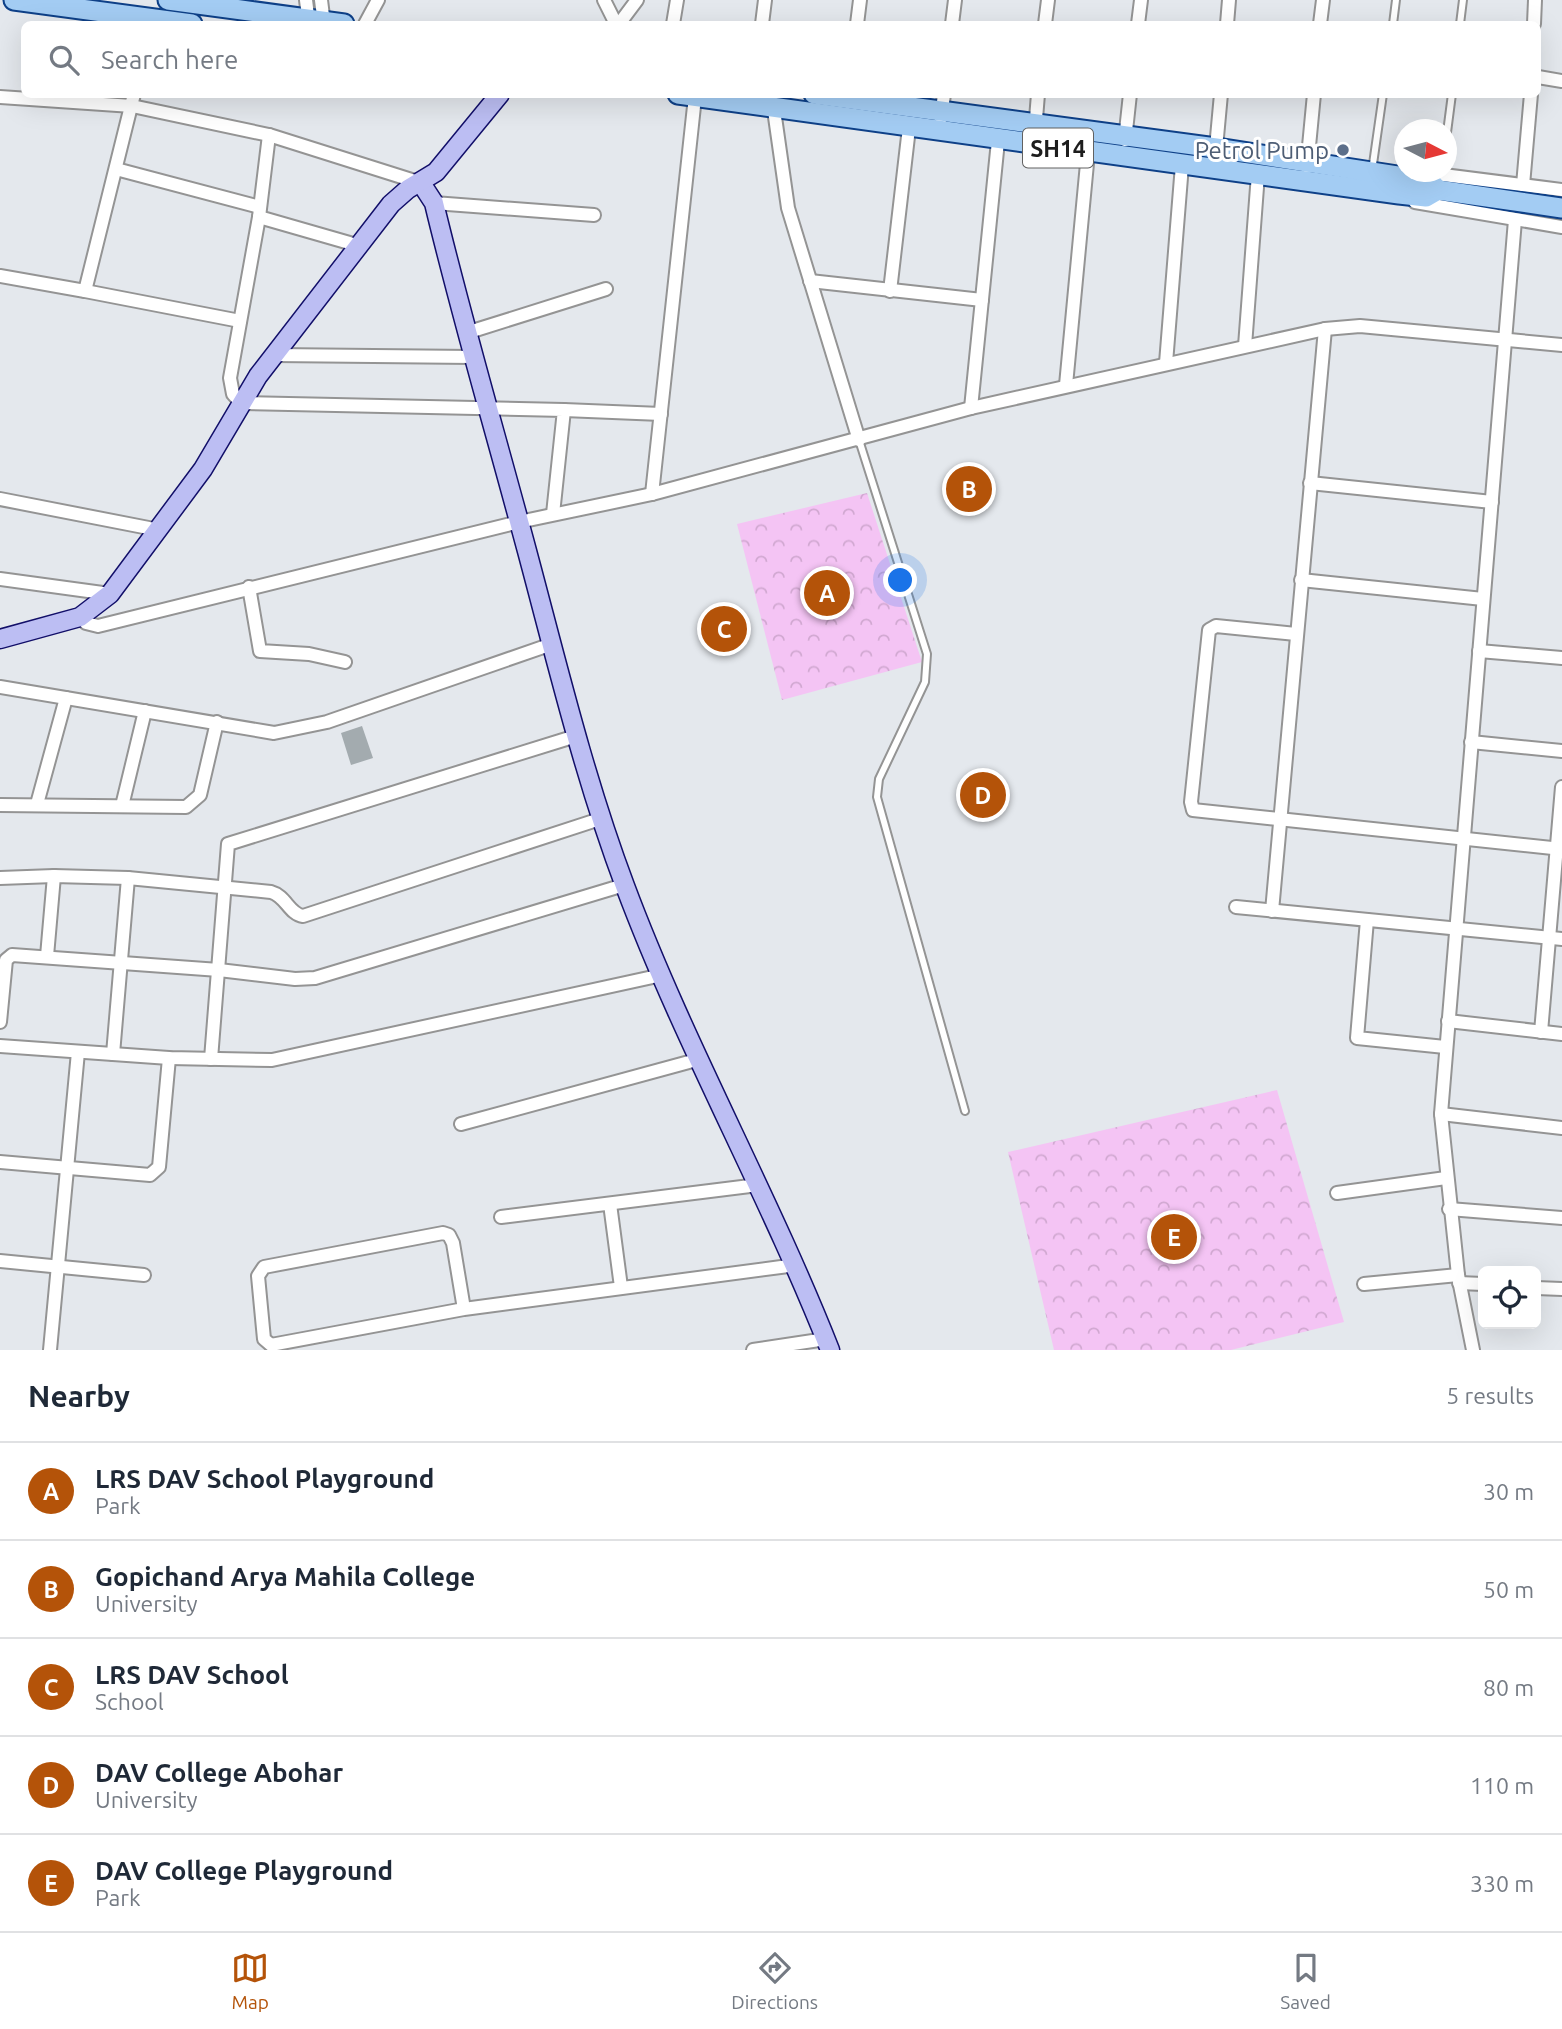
<!DOCTYPE html>
<style>
body{margin:0;font-family:Ubuntu,sans-serif;background:#f2f2f3;color:#1f2937}
.controls{position:absolute;right:21px;bottom:21px;display:grid;overflow:hidden;border-radius:10px;box-shadow:0 7px 28px #0002}
.controls button{width:63px;height:63px;display:grid;place-items:center;padding:0;border:0;border-bottom:2px solid #e0e1e3;background:#fff;color:#1f2937;font:35px sans-serif}
.compass{position:absolute;left:1394px;top:119px;width:63px;height:63px;border-radius:50%;background:#fff;box-shadow:0 7px 28px #0002;rotate:96deg}
.you{position:absolute;left:901px;top:581px;width:24px;height:24px;margin:-18px;border:5px solid #fff;border-radius:50%;background:#1a73e8;box-shadow:0 0 0 10px #1a73e833}
.badge{display:grid;place-items:center;width:46px;height:46px;border-radius:50%;background:#b45309;color:#fff;font-size:23px;font-weight:700}
.pin{position:absolute;translate:-50% -50%;border:4px solid #fff;box-shadow:0 2px 7px #0006}
.list{margin:0;padding:0;list-style:none}
h2{display:flex;justify-content:space-between;align-items:center;height:91px;margin:0;padding:0 28px;font-size:30px}
h2 small{font-size:23px;font-weight:400;color:#747a83}
.list li{display:grid;grid-template-columns:46px 1fr auto;gap:21px;align-items:center;box-sizing:border-box;height:98px;padding:0 28px;border-top:2px solid #e0e1e3}
.list b{display:block;font-size:26px;white-space:nowrap}
.list p{margin:0;font-size:23px;white-space:nowrap;color:#747a83}
.list em{font-size:23px;font-style:normal;color:#747a83}
.icon{flex:none;width:38px;height:38px;fill:none;stroke:currentColor;stroke-width:2;stroke-linecap:round;stroke-linejoin:round}
.map{position:relative;flex:none;width:1562px;height:1350px;overflow:hidden}
.search{position:absolute;background:#fff;box-shadow:0 7px 28px #0002;left:21px;right:21px;top:21px;height:77px;display:flex;align-items:center;gap:18px;box-sizing:border-box;padding:0 24px;border-radius:10px;color:#747a83;font-size:26px}
.sheet{height:581px;background:#fff}
nav{display:flex;justify-content:space-around;align-items:center;box-sizing:border-box;height:98px;border-top:2px solid #e0e1e3;background:#fff;font-size:19px;color:#747a83}
nav a{display:grid;justify-items:center;gap:4px}
nav .on{color:#b45309}
.map>svg:first-child{display:block}
</style>
<div class="map">
<svg width="1562" height="1350" viewBox="0 0 1562 1350">
<defs>
<pattern id="park-crowns" width="20" height="18" patternUnits="userSpaceOnUse" patternTransform="scale(1.75)"><rect width="20" height="18" fill="#f4c4f4"/><path d="M2 6a3 3 0 1 1 6 0M12 15a3 3 0 1 1 6 0" fill="none" stroke="#d1a8d1"/></pattern>
</defs>
<rect width="100%" height="100%" fill="#e4e8ed"/>
<g fill="url(#park-crowns)">
<path d="M867,493L922,662L782,700L737,524Z"/>
<path d="M1277,1090L1344,1322L1231,1350H1054L1008,1152Z"/>
</g>
<path fill="#a3abaf" d="M362,726L373,758L351,765L341,733Z"/>
<g fill="none" stroke-linecap="round" stroke-linejoin="round">
<defs>
<g id="lane">
<path d="M1393,24L1396,0"/>
<path d="M1460,24L1463,0"/>
<path d="M1446,140L1452,94"/>
<path d="M1372,171L1383,94"/>
<path d="M859,440L927,654L925,682L879,779L877,797L965,1111"/>
</g>
<g id="street">
<path d="M306,0L309,24"/>
<path d="M321,0L324,24"/>
<path d="M604,0L616,24"/>
<path d="M365,24L378,0"/>
<path d="M619,24L637,0"/>
<path d="M673,24L677,0"/>
<path d="M762,24L765,0"/>
<path d="M857,24L860,0"/>
<path d="M952,24L955,0"/>
<path d="M1045,24L1048,0"/>
<path d="M1138,24L1141,0"/>
<path d="M1227,24L1229,0"/>
<path d="M1320,24L1323,0"/>
<path d="M1534,24L1535,0"/>
<path d="M1538,77L1562,81"/>
<path d="M0,97L132,106L269,135L421,183"/>
<path d="M774,110L788,208L859,440"/>
<path d="M941,118L944,94"/>
<path d="M1035,131L1038,94"/>
<path d="M269,135L259,217L230,378L233,394L241,403L564,410L553,514"/>
<path d="M1125,140L1130,94"/>
<path d="M1216,148L1221,94"/>
<path d="M1307,167L1314,94"/>
<path d="M116,169L260,207"/>
<path d="M1420,172L1562,190"/>
<path d="M1523,185L1531,94"/>
<path d="M1415,202L1562,227"/>
<path d="M434,203L594,215"/>
<path d="M259,217L360,246"/>
<path d="M0,276L85,291L134,94"/>
<path d="M810,281L982,300"/>
<path d="M85,291L240,321"/>
<path d="M890,291L909,128"/>
<path d="M466,333L606,289"/>
<path d="M1245,346L1258,174"/>
<path d="M274,355L473,357"/>
<path d="M1166,363L1182,165"/>
<path d="M1066,385L1088,153"/>
<path d="M971,408L998,141"/>
<path d="M564,410L661,414"/>
<path d="M1310,483L1492,502"/>
<path d="M652,494L695,97"/>
<path d="M0,499L159,530"/>
<path d="M0,579L110,594"/>
<path d="M1301,580L1483,599"/>
<path d="M249,587L260,651L309,654L345,662"/>
<path d="M80,617L86,623L98,626L519,522L652,494L971,408L1325,329L1360,326L1562,345"/>
<path d="M1296,634L1216,626L1209,630L1191,802L1193,810L1562,849"/>
<path d="M1479,651L1562,658"/>
<path d="M0,687L274,733L327,722L552,644"/>
<path d="M1471,742L1562,751"/>
<path d="M37,804L66,698"/>
<path d="M0,805L186,807L200,795L217,722"/>
<path d="M122,806L145,711"/>
<path d="M0,878L54,876"/>
<path d="M1236,907L1562,939"/>
<path d="M1272,911L1325,329"/>
<path d="M1367,920L1357,1038L1445,1047"/>
<path d="M47,956L54,876L128,878L271,892C286,896 289,914 303,916L603,818"/>
<path d="M1448,1021L1562,1034"/>
<path d="M0,1022L6,960L12,955L219,970L295,979L315,978L624,885"/>
<path d="M1541,1032L1562,787"/>
<path d="M0,1046L169,1058L272,1060L662,975"/>
<path d="M113,1054L128,878"/>
<path d="M211,1059L228,844L576,736"/>
<path d="M1441,1114L1562,1128"/>
<path d="M461,1124L700,1059"/>
<path d="M0,1162L150,1175L159,1167L169,1058"/>
<path d="M1337,1193L1446,1178"/>
<path d="M610,1204L621,1287"/>
<path d="M1449,1209L1562,1218"/>
<path d="M501,1217L758,1185"/>
<path d="M0,1261L144,1275"/>
<path d="M1459,1283L1483,1284"/>
<path d="M1364,1284L1458,1275"/>
<path d="M1536,1288L1562,1289"/>
<path d="M464,1309L453,1243L449,1235L443,1233L264,1267L258,1276L264,1339L271,1345L464,1309L796,1265"/>
<path d="M50,1350L78,1052"/>
<path d="M753,1350L826,1339"/>
<path d="M1473,1350L1458,1275L1441,1114L1515,220"/>
</g>
<g id="secondary">
<path d="M421,183L434,203C462,320 496,435 527,551C557,663 584,777 625,886C684,1044 768,1193 830,1350"/>
<path d="M0,639L80,617L110,594L203,469L258,376L391,204L408,189L436,172L500,94"/>
</g>
<g id="primary">
<path d="M14,0L192,24"/>
<path d="M168,0L344,24"/>
<path d="M678,94L1399,194L1426,197L1438,190L1562,208"/>
<path d="M814,94L1216,148L1430,181L1438,190"/>
</g>
</defs>
<use href="#lane" stroke="#949494" stroke-width="10"/>
<use href="#street" stroke="#949494" stroke-width="16"/>
<use href="#secondary" stroke="#120f69" stroke-width="21"/>
<use href="#primary" stroke="#0e4088" stroke-width="23"/>
<use href="#lane" stroke="#fff" stroke-width="6"/>
<use href="#street" stroke="#fff" stroke-width="12"/>
<use href="#secondary" stroke="#bcbef3" stroke-width="18"/>
<use href="#primary" stroke="#a3ccf3" stroke-width="19"/>
</g>
<circle fill="#5c6f8a" stroke="#fff" stroke-width="2.5" cx="1343" cy="150" r="7"/>
<g text-anchor="middle" dominant-baseline="central" stroke-width="6" stroke-linejoin="round" paint-order="stroke">
<rect fill="#fff" stroke="#616161" stroke-width="2" x="1023" y="128.5" width="70" height="39" rx="5"/>
<g font-size="23" font-weight="bold" fill="#1d1d1d">
<text x="1058" y="148">SH14</text>
</g>
<g font-size="24" fill="#4e5e75" stroke="#fff" text-anchor="end">
<text x="1329" y="150">Petrol Pump</text>
</g>
</g>
</svg>
<div class="controls">
<button><svg class="icon" aria-label="locate" viewBox="0 0 24 24"><circle cx="12" cy="12" r="6"/><path d="M12 2v4M12 18v4M2 12h4M18 12h4"/></svg></button>
</div>
<svg class="compass" viewBox="-18 -18 36 36"><path d="M0-13l5 13h-10z" fill="#e53935"/><path d="M0 13l5-13h-10z" fill="#747a83"/></svg>
<div class="you"></div>
<div class="pin badge" style="left:827px;top:593px">A</div>
<div class="pin badge" style="left:969px;top:489px">B</div>
<div class="pin badge" style="left:724px;top:629px">C</div>
<div class="pin badge" style="left:983px;top:795px">D</div>
<div class="pin badge" style="left:1174px;top:1237px">E</div>
<div class="search"><svg class="icon" aria-label="search" viewBox="0 0 24 24"><circle cx="10" cy="10" r="6"/><path d="M15 15l6 6"/></svg>Search here</div>
</div>
<section class="sheet">
<h2>Nearby<small>5 results</small></h2>
<ul class="list">
<li><span class="badge">A</span><div><b>LRS DAV School Playground</b><p>Park</p></div><em>30 m</em></li>
<li><span class="badge">B</span><div><b>Gopichand Arya Mahila College</b><p>University</p></div><em>50 m</em></li>
<li><span class="badge">C</span><div><b>LRS DAV School</b><p>School</p></div><em>80 m</em></li>
<li><span class="badge">D</span><div><b>DAV College Abohar</b><p>University</p></div><em>110 m</em></li>
<li><span class="badge">E</span><div><b>DAV College Playground</b><p>Park</p></div><em>330 m</em></li>
</ul>
</section>
<nav>
<a class="on"><svg class="icon" aria-label="map" viewBox="0 0 24 24"><path d="M3 6l6-2 6 2 6-2v14l-6 2-6-2-6 2zM9 4v14M15 6v14"/></svg>Map</a>
<a><svg class="icon" aria-label="directions" viewBox="0 0 24 24"><path d="M12 3l9 9-9 9-9-9zM9 14v-3h6M13 9l2 2-2 2"/></svg>Directions</a>
<a><svg class="icon" aria-label="saved" viewBox="0 0 24 24"><path d="M7 4h10v16l-5-4-5 4z"/></svg>Saved</a>
</nav>
